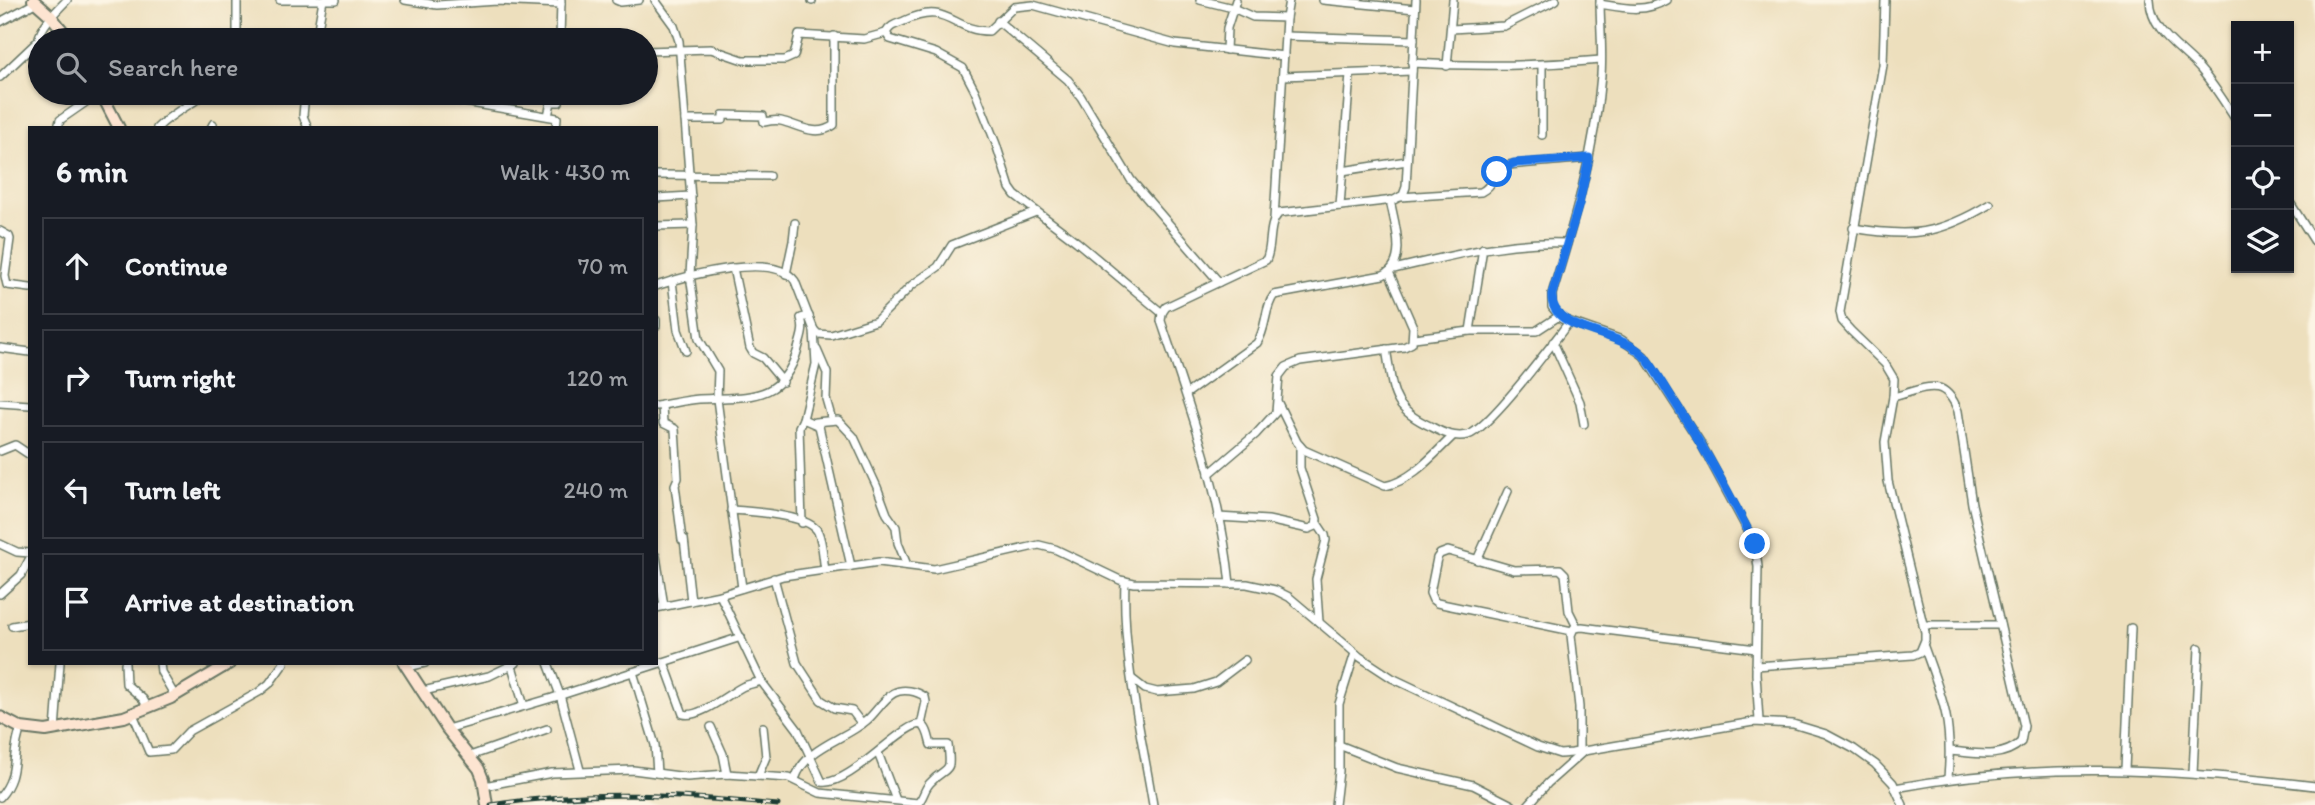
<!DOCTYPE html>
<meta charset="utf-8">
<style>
body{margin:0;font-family:Itim,sans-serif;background:#242831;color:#f1f3f6}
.controls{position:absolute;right:21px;top:21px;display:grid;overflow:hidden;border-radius:0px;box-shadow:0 2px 5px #0004}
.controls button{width:63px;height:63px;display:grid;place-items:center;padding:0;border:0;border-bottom:2px solid #363941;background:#171b24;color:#f1f3f6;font:35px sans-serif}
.stop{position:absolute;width:21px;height:21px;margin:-16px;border:5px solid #1a73e8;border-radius:50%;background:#fff}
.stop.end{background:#1a73e8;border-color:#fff;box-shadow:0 2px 7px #0008}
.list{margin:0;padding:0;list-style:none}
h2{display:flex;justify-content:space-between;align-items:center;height:91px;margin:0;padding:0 28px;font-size:30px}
h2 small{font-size:23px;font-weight:400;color:#9ea1a6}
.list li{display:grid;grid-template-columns:46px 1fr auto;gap:21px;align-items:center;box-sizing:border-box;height:98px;margin:0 14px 14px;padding:0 14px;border:2px solid #363941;border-radius:0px}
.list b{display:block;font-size:26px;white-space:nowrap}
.list em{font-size:23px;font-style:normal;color:#9ea1a6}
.icon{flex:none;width:38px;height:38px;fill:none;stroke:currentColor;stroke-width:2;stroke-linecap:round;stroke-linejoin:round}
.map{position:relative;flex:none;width:2315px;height:805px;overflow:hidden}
.search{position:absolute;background:#171b24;box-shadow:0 2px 5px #0004;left:28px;top:28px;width:630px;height:77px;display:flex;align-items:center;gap:18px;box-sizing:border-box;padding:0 24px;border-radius:38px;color:#9ea1a6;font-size:26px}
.panel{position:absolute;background:#171b24;box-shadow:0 2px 5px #0004;left:28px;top:126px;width:630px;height:539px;border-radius:0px}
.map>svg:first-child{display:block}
</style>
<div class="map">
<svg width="2315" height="805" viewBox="0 0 2315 805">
<rect width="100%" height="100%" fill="#fcf5e5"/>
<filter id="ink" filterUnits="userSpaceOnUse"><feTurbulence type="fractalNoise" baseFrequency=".0143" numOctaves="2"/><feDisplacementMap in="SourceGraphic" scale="14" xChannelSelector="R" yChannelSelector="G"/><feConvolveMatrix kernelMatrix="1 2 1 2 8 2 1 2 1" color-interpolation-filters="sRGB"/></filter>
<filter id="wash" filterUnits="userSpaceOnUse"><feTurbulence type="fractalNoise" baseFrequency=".00686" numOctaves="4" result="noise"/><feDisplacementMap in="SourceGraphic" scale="28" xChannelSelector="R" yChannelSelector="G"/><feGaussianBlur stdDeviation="1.57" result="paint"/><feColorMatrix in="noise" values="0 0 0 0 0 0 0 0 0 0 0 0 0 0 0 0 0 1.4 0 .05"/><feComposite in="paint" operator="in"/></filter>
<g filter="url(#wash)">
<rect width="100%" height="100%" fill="#eddfbd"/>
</g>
<g filter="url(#ink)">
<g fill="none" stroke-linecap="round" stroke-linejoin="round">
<defs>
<g id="street">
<path d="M280,0H336"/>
<path d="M405,0L437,5L497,1L561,4"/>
<path d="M616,0L621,2L639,0"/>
<path d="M655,0L674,26L679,41L693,225L690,275L699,339L718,371L717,399L742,588"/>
<path d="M812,0V1"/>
<path d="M1200,0L1233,8L1253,17L1286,18"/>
<path d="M1323,0L1415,9"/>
<path d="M1600,0C1600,25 1603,50 1601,75C1595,151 1574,222 1552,294V307L1562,319L1622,340L1644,356L1700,442L1755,544L1758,567L1756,674L1759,721"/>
<path d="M2150,0C2151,33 2181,47 2201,70C2214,85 2225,103 2236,120"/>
<path d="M1600,4C1624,8 1645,13 1666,0"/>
<path d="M998,21L1068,80L1081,97L1131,180L1219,282"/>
<path d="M0,22L35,3"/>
<path d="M1451,29L1504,26L1556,0"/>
<path d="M1285,36L1414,40"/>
<path d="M232,40L237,32V0"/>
<path d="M316,40L323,0"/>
<path d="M560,40L561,0"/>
<path d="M1226,50L1227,28L1236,0"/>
<path d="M646,51L711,49L743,60H785L794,56L799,35L864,39L886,33"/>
<path d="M1412,63C1476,67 1537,66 1601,60"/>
<path d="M1447,66L1453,0"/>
<path d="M1542,66V135"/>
<path d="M1283,76L1412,71"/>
<path d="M0,77L38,41C41,26 55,12 67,0"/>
<path d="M305,93L303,116L308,128"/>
<path d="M413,93L557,118L556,128"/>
<path d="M548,116L551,102H559L560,93"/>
<path d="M685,120H723V115L763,116L764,122C769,121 777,120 781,121C798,125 816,138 834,125V36"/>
<path d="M58,128L60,120L99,93"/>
<path d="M157,128C173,112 189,106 207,93"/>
<path d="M211,128L213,124"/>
<path d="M1342,171L1407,161"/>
<path d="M656,175L769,176"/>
<path d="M1400,197L1481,192C1494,186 1494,171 1507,165L1589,158"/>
<path d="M656,198L691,196"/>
<path d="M2289,201L2315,242"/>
<path d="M1340,206L1350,74"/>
<path d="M1274,219L1286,18L1289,0"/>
<path d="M656,226L693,225"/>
<path d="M1853,228C1911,238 1939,235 1990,204"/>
<path d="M0,231L9,236L10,239L5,276L7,285L30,288"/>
<path d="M733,268L750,348L753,353L763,358L783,382"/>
<path d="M1394,269C1451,256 1507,240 1567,243"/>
<path d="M786,274L793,241L795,223"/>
<path d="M672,281L678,330L686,351"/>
<path d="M656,286C685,276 775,251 795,281L814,330L818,334L831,335L876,321L912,285L938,267L952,245L1036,212"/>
<path d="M1162,313L1077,242L1015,195L1010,188L996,144L975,91L963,68L936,53L890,39L886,33C890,25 897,24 904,21C949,0 951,31 989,31L1014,7L1033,5L1175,44L1284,56"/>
<path d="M656,320V326"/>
<path d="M1470,331L1483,248"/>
<path d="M1414,338L1470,331H1536L1559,316"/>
<path d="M1553,342L1580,402L1584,424"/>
<path d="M0,348L30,352"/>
<path d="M1386,349C1394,391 1389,408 1432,427C1443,433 1454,438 1468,435C1490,428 1552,344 1569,322"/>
<path d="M817,350L827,373L826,399L832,420"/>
<path d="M1186,394L1257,343C1267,328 1264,308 1274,295L1383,275C1409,264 1394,222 1390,200"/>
<path d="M1893,397C1924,389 1944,374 1958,411L1972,504L2024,726L2021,742C2001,760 1975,753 1950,751"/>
<path d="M0,403L30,405"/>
<path d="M1278,403L1297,442L1304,450L1385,486C1412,481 1435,453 1453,436"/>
<path d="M662,405L663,423L675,429L678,478L675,485L682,540L684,539L691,601"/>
<path d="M656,406C671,404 685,400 699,399C747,396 782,404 798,349C801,337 805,330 801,318L809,316"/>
<path d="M803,419L816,364L814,330"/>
<path d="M815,422L838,420L854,437L877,487L887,514L896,527L898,543L907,565"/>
<path d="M0,451L15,445L30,455"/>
<path d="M1209,474L1256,434L1276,412L1279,376L1286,367L1300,361L1404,347L1412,343L1413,327L1389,272"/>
<path d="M731,510C748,511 811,515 818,532C823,543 823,559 825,570"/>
<path d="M1218,517L1268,520L1309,529L1316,526L1317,519L1300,468V446"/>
<path d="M802,523L799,427L803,419L819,426L851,566"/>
<path d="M1317,523L1325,535L1326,540L1316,579L1319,622"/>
<path d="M0,544L17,552L30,553"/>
<path d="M656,556L664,606"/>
<path d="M1477,560L1508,491"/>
<path d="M774,578L797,663L821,700L834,708L852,711L862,724"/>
<path d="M1125,581C1122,657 1141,731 1153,805"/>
<path d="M1230,584C1221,494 1190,406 1161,321L1162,313L1166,307L1266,260C1273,246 1267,225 1279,213L1394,200L1403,195L1406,187L1416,0"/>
<path d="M0,594L21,575L30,558"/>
<path d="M656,608L720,595L783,576L879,562L934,569L1039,545L1055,549L1120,580L1134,583L1247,584L1275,590L1289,597L1360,657L1392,678L1538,747L1560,754L1572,753L1753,722L1793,724L1826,734L1854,749L1875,764L1893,783L1903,805"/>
<path d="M1923,625H2000"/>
<path d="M12,626L30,623"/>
<path d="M1572,631L1437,603L1433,600L1430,593L1437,558L1440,554L1448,551L1514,570L1560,569L1565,574L1569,611L1577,627"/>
<path d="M1924,647C1943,699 1953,722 1948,778"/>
<path d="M664,662L683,714C699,719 729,693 744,686C750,684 756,683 761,681"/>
<path d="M125,663L126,684L143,699L148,708"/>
<path d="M160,663L161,672L175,696"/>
<path d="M548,663L560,695L580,770"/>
<path d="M512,666L524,706"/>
<path d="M1756,666L1913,655L1920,652L1925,640V632L1888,481L1885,442L1893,397L1894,379L1885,364L1851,331L1842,321L1840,312L1883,65L1885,0"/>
<path d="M407,667L425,663"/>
<path d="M633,672L655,745L657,773"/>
<path d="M1132,679L1145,689L1157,692L1194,689L1216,682L1245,660"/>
<path d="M423,691L489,676L516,663"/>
<path d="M133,714L149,752L171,750L189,731L259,692L269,684L284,663"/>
<path d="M711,727L723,754L727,774"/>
<path d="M447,729L552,698L741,637"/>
<path d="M55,730L60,663"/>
<path d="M1339,745L1397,768L1473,785L1512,805"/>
<path d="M1579,752V707L1571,635L1574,628L1582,627L1756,649"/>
<path d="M878,753L896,800"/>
<path d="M470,756L547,729"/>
<path d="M2125,770L2131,628"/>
<path d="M2193,773L2199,648"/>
<path d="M758,776L766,757L763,727"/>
<path d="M795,779C806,747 842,741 866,721C876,713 883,699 894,693C903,688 917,691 925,697L926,702L921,725"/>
<path d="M484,786L552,773L633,770L687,777L727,774L789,778L820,793L918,803C924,797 924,789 930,783C947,764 952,777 948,745H931C929,739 928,728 922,725C906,718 850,787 822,782L798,730L761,681L720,595"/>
<path d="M1895,788C2039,761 2171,769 2315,786"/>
<path d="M0,797C20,774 10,756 21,728"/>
<path d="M1335,805L1339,771V704L1355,653"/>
<path d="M1528,805L1548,783L1584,751"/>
</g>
<g id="secondary">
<path d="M33,0L51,16L70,40"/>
<path d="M101,93L119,128"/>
<path d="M404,663L447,729L479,769L483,779L487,805"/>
<path d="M0,717L21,728L46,731L124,717L171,698L230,663"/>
</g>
</defs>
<use href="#street" stroke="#677664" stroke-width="10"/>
<use href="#secondary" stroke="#677664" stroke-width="14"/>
<use href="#street" stroke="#fff" stroke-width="7"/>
<use href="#secondary" stroke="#fde4d1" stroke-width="10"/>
<defs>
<path id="rail" d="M491,805C590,789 679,795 778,805"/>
</defs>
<use href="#rail" stroke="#1f3d34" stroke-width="5"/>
<use href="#rail" stroke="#fcf5e5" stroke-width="2.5" stroke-dasharray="8" stroke-linecap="butt"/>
</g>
</g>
<g fill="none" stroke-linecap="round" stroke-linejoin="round" filter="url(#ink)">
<path stroke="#1a73e8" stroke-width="9" d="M1497,172L1514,163L1589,158L1579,204L1552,294C1549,333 1618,329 1643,355C1656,369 1665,388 1676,404C1705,449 1731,496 1755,544"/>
</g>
</svg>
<div class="controls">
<button>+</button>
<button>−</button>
<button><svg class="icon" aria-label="locate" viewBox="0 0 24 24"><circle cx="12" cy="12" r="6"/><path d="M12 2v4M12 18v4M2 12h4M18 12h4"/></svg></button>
<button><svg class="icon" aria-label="layers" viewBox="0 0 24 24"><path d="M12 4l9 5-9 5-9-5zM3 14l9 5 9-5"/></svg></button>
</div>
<div class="stop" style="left:1497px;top:172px"></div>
<div class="stop end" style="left:1755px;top:544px"></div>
<div class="search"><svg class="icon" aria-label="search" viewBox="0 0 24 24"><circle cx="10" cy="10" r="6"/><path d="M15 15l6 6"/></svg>Search here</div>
<section class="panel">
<h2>6 min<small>Walk · 430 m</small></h2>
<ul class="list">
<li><svg class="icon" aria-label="ahead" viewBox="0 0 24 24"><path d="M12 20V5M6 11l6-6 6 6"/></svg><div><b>Continue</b></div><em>70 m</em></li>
<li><svg class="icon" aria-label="right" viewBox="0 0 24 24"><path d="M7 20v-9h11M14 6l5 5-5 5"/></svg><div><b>Turn right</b></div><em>120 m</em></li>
<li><svg class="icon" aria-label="left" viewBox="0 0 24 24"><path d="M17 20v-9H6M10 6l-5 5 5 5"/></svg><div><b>Turn left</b></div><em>240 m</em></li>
<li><svg class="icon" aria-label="arrive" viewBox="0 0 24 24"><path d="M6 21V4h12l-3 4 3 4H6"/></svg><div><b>Arrive at destination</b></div></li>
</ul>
</section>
</div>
